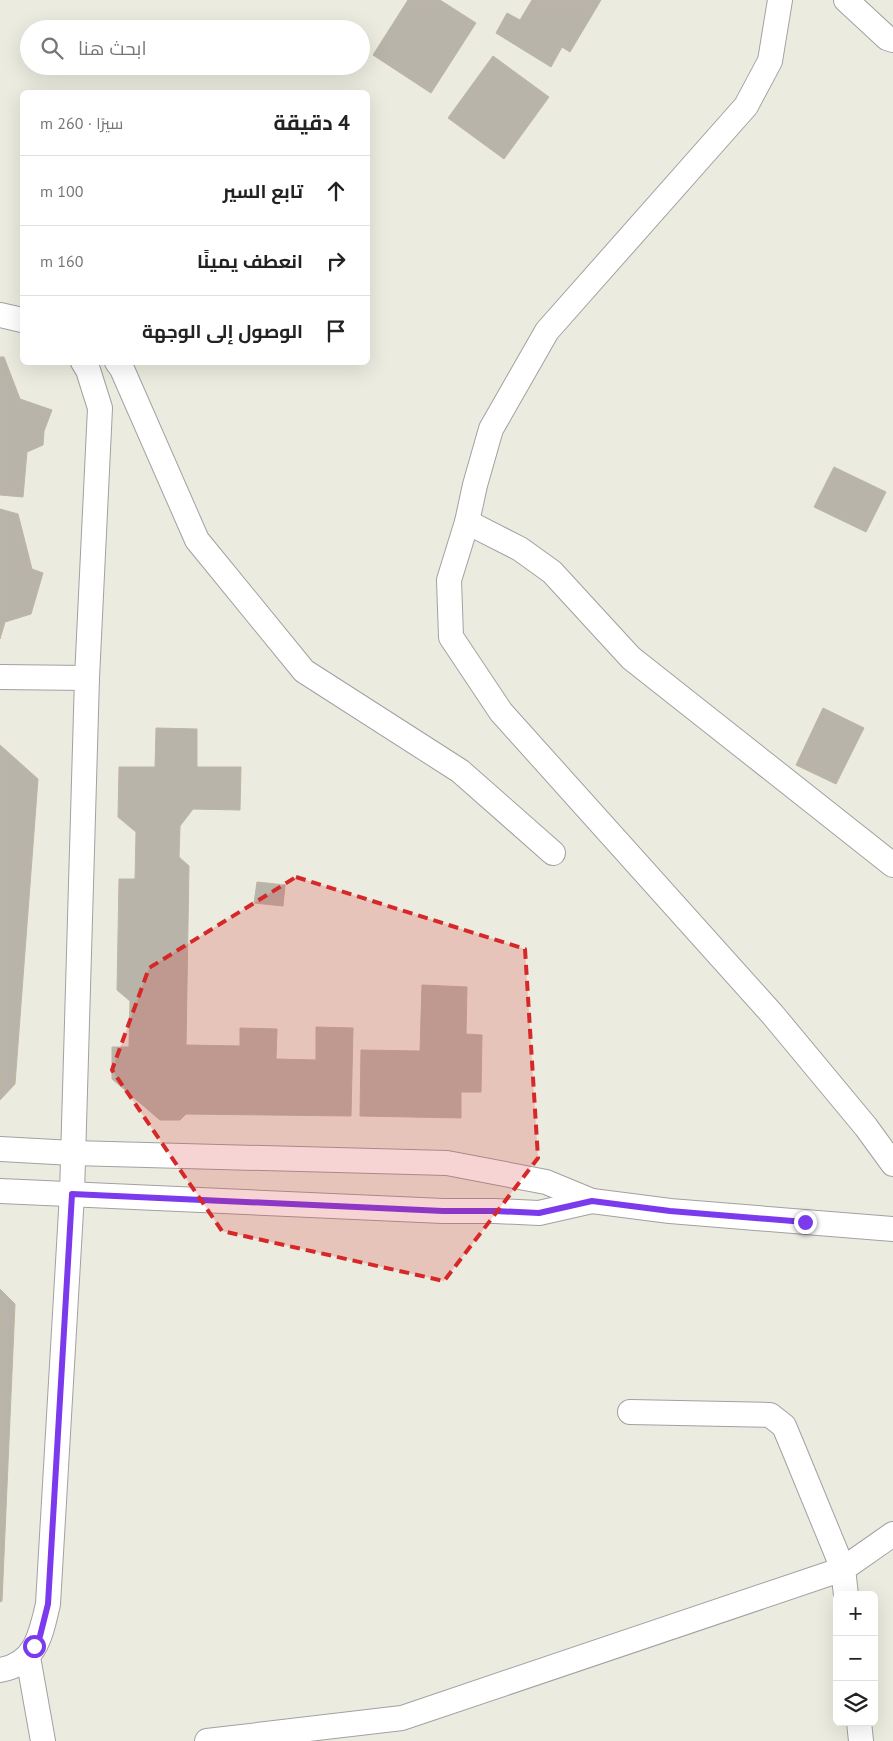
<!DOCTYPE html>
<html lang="ar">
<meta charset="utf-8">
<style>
body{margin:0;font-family:"PT Sans",Cairo,sans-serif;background:#f6f6f6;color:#222;direction:rtl}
.controls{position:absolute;right:15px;bottom:15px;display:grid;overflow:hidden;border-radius:8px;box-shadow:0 5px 20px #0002}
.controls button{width:45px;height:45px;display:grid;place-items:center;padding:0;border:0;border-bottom:1px solid #e0e0e0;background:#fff;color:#222;font:25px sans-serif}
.stop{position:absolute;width:15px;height:15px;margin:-11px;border:4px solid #7c3aed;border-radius:50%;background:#fff}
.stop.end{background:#7c3aed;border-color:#fff;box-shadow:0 1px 5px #0008}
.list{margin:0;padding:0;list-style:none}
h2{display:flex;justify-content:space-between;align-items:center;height:65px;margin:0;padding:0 20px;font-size:21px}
h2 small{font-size:16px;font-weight:400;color:#767676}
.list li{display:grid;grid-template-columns:32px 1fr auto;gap:15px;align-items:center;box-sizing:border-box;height:70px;padding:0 20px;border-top:1px solid #e0e0e0}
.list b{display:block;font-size:19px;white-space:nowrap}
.list em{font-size:16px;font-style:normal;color:#767676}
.icon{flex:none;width:28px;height:28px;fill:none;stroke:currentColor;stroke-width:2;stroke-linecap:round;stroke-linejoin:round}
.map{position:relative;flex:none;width:893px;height:1741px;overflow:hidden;direction:ltr}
.search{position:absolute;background:#fff;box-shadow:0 5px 20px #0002;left:20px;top:20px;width:350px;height:55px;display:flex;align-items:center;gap:12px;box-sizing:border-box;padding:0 18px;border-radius:28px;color:#767676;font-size:19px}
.panel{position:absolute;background:#fff;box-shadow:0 5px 20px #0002;left:20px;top:90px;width:350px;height:275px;border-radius:8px;direction:rtl}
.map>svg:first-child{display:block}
</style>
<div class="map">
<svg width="893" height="1741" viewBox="0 0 893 1741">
<rect width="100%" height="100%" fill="#ecebdf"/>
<g fill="#b9b4a9" stroke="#beb5a2">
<path d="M408,0H440L476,23L431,93L373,55Z"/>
<path d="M532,0H601L570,52L562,47L551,67L496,33L507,13L520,20Z"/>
<path d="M493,56L549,97L504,159L448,118Z"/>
<path d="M0,357H4L20,399L52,410L44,431L43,445L27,452L23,497L0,495Z"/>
<path d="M834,467L886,492L866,532L814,507Z"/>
<path d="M0,509L18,514L32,569L43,573L31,614L5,622L0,639Z"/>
<path d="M823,708L864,728L836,784L796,765Z"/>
<path d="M156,728L197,729V767H241L240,810L193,809L180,826L179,857L189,866L186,1045L240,1046V1028L277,1029L276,1059L316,1060V1027L353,1028L351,1116L186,1114L180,1120H160L112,1079V1047H129L130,1001L117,990L119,879H135L136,832L118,817L119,767H155Z"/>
<path d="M0,745L38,779L15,1084L0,1100Z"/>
<path d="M257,882L285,885L283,906L254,903Z"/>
<path d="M422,985L467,987L466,1034L482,1035L481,1092H461V1118L360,1116L361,1050L420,1051Z"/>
<path d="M0,1289L15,1304L2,1601L0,1602Z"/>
</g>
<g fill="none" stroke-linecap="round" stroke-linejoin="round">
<defs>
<g id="minor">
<path d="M780,0L770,61L746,106L547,331L491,429L475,485L467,522L449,580L451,637L501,712L773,1015L866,1127L893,1164"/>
<path d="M846,0L887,38L893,40"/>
<path d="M0,315L22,320"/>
<path d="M117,362L122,369L197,540L304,671L460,771L553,853"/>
<path d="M467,522L520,549L552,572L631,658L893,865"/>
<path d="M0,677L87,678"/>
<path d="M0,1149L73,1153L447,1163L546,1182L592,1201L670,1211L893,1229"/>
<path d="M0,1191L443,1211H495L539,1213L592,1201"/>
<path d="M630,1412L770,1415L784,1426L794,1450L843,1569L846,1595"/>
<path d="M28,1657L43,1741"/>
<path d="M0,1670C36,1664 41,1634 48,1604L72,1194L87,678L100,408L88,370L83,362"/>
<path d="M859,1722L861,1741"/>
<path d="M207,1741L402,1718L843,1569L893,1534"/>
</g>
</defs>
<use href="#minor" stroke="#a1a1a1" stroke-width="26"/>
<use href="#minor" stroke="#fff" stroke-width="24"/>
</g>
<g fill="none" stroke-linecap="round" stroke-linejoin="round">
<path stroke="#7c3aed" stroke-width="6" d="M34,1646L40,1636L48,1604L72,1194L443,1211H495L539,1213L592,1201L670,1211L805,1222"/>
</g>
<path fill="#d62828" fill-opacity="0.2" stroke="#d62828" stroke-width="4" stroke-dasharray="10 6" stroke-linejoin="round" d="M296,877L525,949L538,1158L444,1281L222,1231L112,1070L149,968Z"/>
</svg>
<div class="controls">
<button>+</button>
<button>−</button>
<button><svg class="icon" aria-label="layers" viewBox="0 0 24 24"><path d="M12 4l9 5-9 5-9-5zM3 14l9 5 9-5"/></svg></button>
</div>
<div class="stop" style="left:34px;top:1646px"></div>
<div class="stop end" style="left:805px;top:1222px"></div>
<div class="search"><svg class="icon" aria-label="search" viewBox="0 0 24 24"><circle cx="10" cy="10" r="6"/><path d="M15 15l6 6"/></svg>ابحث هنا</div>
<section class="panel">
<h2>4 دقيقة<small>سيرًا · 260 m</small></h2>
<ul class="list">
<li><svg class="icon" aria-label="ahead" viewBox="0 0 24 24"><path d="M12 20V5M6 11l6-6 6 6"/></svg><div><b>تابع السير</b></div><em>100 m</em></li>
<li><svg class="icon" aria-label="right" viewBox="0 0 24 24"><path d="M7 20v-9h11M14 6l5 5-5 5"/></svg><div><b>انعطف يمينًا</b></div><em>160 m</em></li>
<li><svg class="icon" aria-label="arrive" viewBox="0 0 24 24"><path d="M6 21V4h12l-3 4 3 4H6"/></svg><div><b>الوصول إلى الوجهة</b></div></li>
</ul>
</section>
</div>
